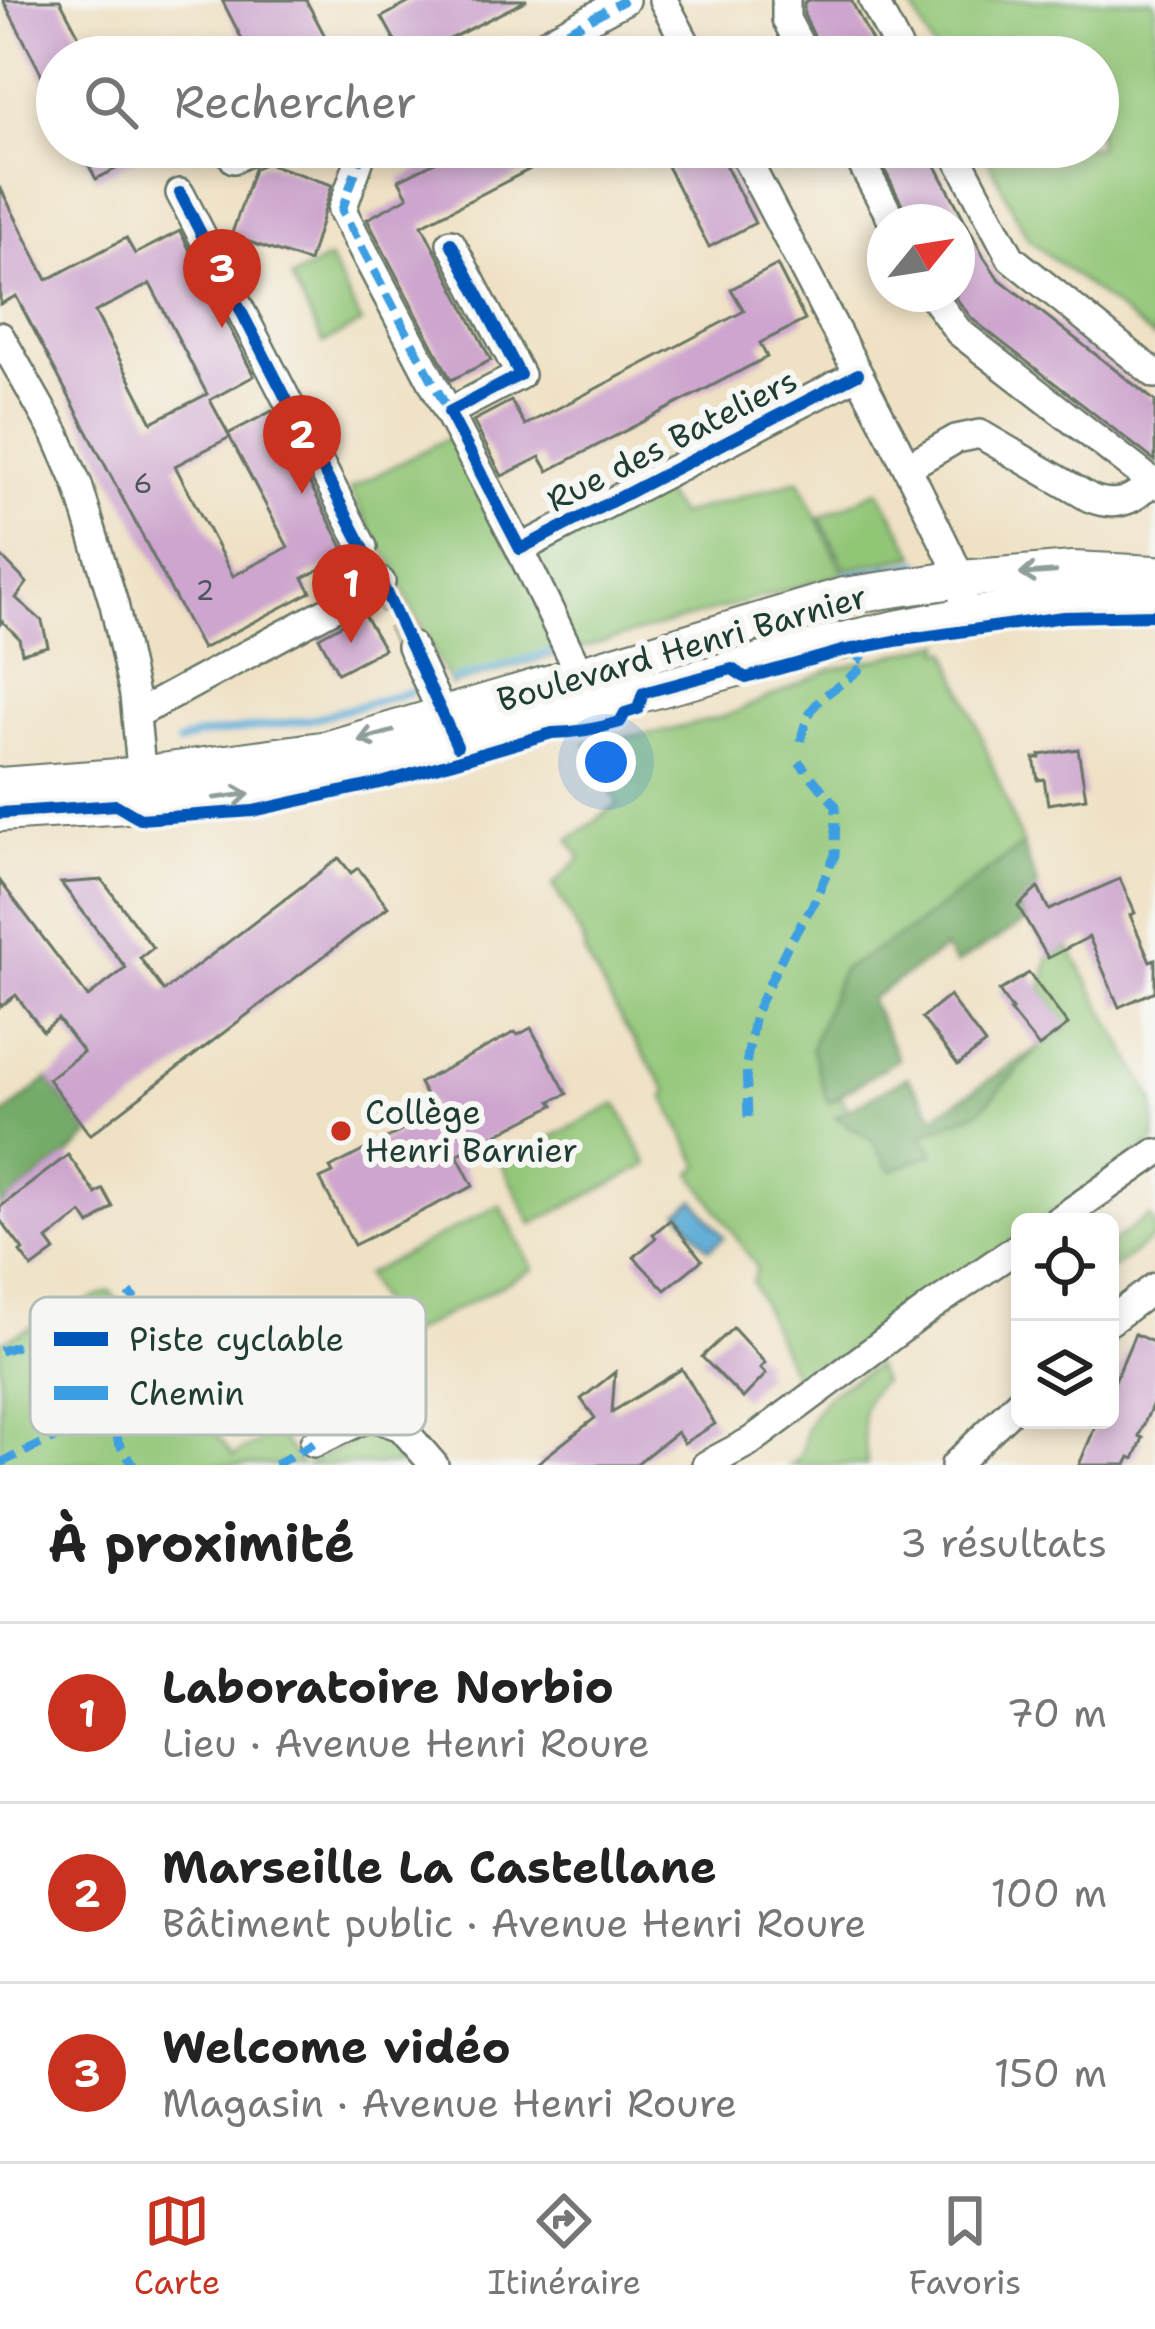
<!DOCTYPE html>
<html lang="fr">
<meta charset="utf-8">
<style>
body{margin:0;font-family:"Shantell Sans",sans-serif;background:#f6f6f6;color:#222}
.controls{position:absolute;right:36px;bottom:36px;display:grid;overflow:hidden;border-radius:18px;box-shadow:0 6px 18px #0003}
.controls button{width:108px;height:108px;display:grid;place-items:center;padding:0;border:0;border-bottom:3px solid #e0e0e0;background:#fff;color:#222;font:60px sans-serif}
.compass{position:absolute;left:867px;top:204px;width:108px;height:108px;border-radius:50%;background:#fff;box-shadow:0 6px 18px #0003;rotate:60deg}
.you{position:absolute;left:606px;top:762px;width:42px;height:42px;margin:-30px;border:9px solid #fff;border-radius:50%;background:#1a73e8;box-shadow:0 0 0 18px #1a73e833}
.badge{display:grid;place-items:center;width:78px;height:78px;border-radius:50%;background:#c8321e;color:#fff;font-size:39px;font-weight:700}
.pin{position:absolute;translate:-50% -99px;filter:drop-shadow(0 3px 6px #0008)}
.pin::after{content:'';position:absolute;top:63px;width:42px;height:36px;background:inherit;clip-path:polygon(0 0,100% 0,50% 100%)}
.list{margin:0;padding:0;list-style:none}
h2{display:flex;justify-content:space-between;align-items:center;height:156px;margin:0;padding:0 48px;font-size:51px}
h2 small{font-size:39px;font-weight:400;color:#767676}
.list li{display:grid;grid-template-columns:78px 1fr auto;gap:36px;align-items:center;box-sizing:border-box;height:180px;padding:0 48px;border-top:3px solid #e0e0e0}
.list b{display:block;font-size:45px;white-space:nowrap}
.list p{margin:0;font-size:39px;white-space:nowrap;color:#767676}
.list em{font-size:39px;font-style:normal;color:#767676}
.icon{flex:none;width:66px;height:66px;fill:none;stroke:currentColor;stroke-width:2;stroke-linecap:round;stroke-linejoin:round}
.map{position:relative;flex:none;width:1155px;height:1465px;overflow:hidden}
.search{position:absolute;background:#fff;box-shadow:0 6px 18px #0003;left:36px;right:36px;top:36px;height:132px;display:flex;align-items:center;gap:30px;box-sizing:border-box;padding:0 42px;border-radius:66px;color:#767676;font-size:45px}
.sheet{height:696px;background:#fff}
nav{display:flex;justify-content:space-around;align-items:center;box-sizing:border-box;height:168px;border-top:3px solid #e0e0e0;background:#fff;font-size:33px;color:#767676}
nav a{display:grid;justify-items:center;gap:6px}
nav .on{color:#c8321e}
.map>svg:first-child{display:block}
</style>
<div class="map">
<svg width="1155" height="1465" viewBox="0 0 1155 1465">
<rect width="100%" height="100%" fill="#f6f6f2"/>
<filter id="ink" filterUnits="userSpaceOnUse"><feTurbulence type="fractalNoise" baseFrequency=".00833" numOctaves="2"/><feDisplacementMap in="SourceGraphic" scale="24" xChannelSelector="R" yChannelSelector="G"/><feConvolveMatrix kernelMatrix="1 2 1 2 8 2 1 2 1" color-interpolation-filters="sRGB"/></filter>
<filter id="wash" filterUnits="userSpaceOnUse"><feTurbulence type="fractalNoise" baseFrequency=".004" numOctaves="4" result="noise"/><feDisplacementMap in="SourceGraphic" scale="48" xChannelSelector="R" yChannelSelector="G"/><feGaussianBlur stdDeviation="2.7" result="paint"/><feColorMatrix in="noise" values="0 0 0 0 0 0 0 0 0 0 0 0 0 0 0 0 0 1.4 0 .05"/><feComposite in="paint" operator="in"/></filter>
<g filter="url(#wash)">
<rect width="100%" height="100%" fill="#efe1c4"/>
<g fill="#92c677" stroke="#588256" stroke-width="3">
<path d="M909,0H1152L1155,4V339L1028,239L982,147H1098V57H937Z"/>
<path d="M329,259L362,323L323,343L291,278Z"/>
<path d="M450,437L517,562L660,490L679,515L799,480L844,574L451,685L350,489Z"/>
<path d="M879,490L916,556L846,569L820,518Z"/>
<path d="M943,643L941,652L948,651L1023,845L911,929L841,971L829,1103L841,1097L848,1111L836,1118L871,1139L891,1171L934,1153L921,1135L980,1111L1039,1047L1067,1026L1042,990L1048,958L1069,947L1155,1103V1142L1040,1222H1020V1236L836,1365L819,1368L800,1391L752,1281L757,1268L692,1173L700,1166L664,1096L668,1091L624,1025L585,954L583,940L553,885L581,858L569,840L618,804L586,743L662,732L726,716L830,670Z"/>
<path d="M617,1104L648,1165L532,1224L501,1163Z"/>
<path d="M500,1205L533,1269L399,1339L365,1275Z"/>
<path d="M1149,1216L1155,1225V1237L1110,1270V1244Z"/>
<path d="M110,1291L233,1456L276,1432L302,1465H0V1342Z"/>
<path d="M875,1366L882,1381C852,1405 866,1433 867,1465H790C805,1455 802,1447 806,1431C808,1421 819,1406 826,1398C840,1384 860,1377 875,1366Z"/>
<path d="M369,1434L382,1439L407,1465H306Z"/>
</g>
<g fill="#75ab68" stroke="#4a744e" stroke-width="3">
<path d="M1023,845L1038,888L1018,906L1026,921L956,964L944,949L870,999L898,1059L828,1103L811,1048L841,971L911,929Z"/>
<path d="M1039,1047L980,1111L921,1135L934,1154L891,1171L871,1139L835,1117L907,1077L935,1116Z"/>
<path d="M48,1079L90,1135L68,1155L0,1207V1118Z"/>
</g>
<path fill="#5dabd6" stroke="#3e7485" stroke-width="3" d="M695,1200L724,1237L709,1249L679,1212Z"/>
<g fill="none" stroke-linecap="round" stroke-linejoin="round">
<g stroke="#5dabd6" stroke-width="8">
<path d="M845,576L919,564"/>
<path d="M454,680L552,652"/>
<path d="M179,743L196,736L308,720L410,692"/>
</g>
</g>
<g id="blocks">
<g fill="#cda5ce" fill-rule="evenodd">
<path d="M3,0H60L90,57H57V104Z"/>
<path d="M222,0H306L336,57H251Z"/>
<path d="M414,0H527L414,57H404L382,17Z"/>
<path d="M810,0H851L880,57H824L804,15V3Z"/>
<path d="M79,147H159L96,179Z"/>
<path d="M465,147H573L422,225L491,360L451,380L367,219L408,197L399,180Z"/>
<path d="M657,147H716L755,223L709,247Z"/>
<path d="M873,147H926L984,257L998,278L1155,401V461L972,319L953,294H957V222H911Z"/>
<path d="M266,163L332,185L309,262L231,236L254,169Z"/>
<path d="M0,187L47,280L126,238L135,254L180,231L254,376L210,400L230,437L175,466L233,576L288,547L228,434L272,411L347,555L303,578L311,592L202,649L16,296L0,304ZM150,284L207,394L152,422L95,312Z"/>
<path d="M777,265L805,320L760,343L767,357L548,471L540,457L502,476L473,421L511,401L525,425L580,397L744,311L731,289Z"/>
<path d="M0,555L27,583L16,598L42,621L48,646L22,653L19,638L2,621L0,624Z"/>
<path d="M363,613L384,649L338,673L319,637Z"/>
<path d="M1078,749L1086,798L1048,804L1044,779L1038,780L1034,758H1040V755Z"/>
<path d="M339,858L351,873L358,868L388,907L90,1135L48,1079L83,1052L58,1019L43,1031L16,995L0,1007V881L88,997L126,968L61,883L102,880L153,948L140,958L164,991Z"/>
<path d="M1120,879L1135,913L1130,915L1150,961L1155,959V991L1119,1007L1089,937L1048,958L1018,906L1038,888L1049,910Z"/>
<path d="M1029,973L1068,1025L1039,1047L1010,1011L1012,1010L999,991Z"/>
<path d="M949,996L985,1044L958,1065L922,1018Z"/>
<path d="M531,1028L567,1094L551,1101L554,1105L457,1155L473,1186L354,1245L320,1179L333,1173L330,1168L435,1113L419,1083L515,1032L518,1035Z"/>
<path d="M68,1155L96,1194L103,1189L113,1207L90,1225L82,1213L47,1240L55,1251L32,1268L20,1252L23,1250L0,1220V1207Z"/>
<path d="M670,1220L702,1260L665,1290L634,1257L656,1238L653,1234Z"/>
<path d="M733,1328L765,1363L760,1368L766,1374L743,1398L702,1357Z"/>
<path d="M1135,1334L1155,1343V1398L1139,1436L1143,1438L1134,1459L1130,1457L1126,1465H1079L1098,1420H1110V1392Z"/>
<path d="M682,1369L715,1424L684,1443L677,1432L635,1465H535L595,1418L581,1399L615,1372L612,1412Z"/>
</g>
</g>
</g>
<g filter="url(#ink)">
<use href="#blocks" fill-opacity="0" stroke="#687666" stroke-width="3"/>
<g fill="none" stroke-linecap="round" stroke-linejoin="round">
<path stroke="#c5c0a7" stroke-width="27" stroke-dasharray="27 14" stroke-linecap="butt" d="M363,547L411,646"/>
<defs>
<g id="street">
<path d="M663,0L693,57"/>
<path d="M786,0V19L806,57"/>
<path d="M873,0L903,57"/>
<path d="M519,57L625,0"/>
<path d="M364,147L342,210L520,549L858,374"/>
<path d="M740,147L907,467L951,557L961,579L965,616"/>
<path d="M853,147L893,222"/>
<path d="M952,147L1011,258L1155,374"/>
<path d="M234,159L258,147"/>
<path d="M180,193L363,547"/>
<path d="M931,294L959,332L1151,481"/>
<path d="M0,336L56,435L78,485L114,604L134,695L143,790"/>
<path d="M449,412L520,375L451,243"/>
<path d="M907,467L956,439L980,434L1090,498C1115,508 1134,502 1151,481L1155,485"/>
<path d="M520,549L580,674"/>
<path d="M411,646L450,731"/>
<path d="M137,714L381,582"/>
<path d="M1056,1222L1155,1153"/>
<path d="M1110,1321L1155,1287"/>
<path d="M314,1443L371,1416L401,1427L434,1465"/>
<path d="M706,1465L751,1441L931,1307L1020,1246"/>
<path d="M955,1465L1020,1401"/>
</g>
<g id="secondary">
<path d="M0,786L132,776L329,749L844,596L961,579L1073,570L1155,574"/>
<path d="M0,813L190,801L249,794L334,779C455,746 575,711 696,679C846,638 998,598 1155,603"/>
</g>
</defs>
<use href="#street" stroke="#687666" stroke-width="32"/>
<use href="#secondary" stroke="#687666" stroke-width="40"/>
<use href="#street" stroke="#fff" stroke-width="27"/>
<use href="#secondary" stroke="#fff" stroke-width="36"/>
<g stroke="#3c9ee2" stroke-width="9" stroke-dasharray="18 9" stroke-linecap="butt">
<path d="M519,57L625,0"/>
<path d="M364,147L342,210L449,412"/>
<path d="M234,159L258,147"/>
<path d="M801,741C809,692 835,695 866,663L858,656L847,653"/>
<path d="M748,1117L746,1065L755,1013L787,947L812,906L835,855L836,806L799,762"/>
<path d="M0,1351L34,1341L86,1313L105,1319L116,1334"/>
<path d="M115,1405L118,1442L133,1465"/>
<path d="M0,1463C23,1452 104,1417 116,1403C148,1366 106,1341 118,1314C121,1307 130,1299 136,1293"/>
<path d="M275,1465L314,1443"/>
</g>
<defs>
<g id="cycleway">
<path d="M180,193L381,582L457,746"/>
<path d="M451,243L520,375L449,412L520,549L858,374"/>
<path d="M0,813L116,805L140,819L253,811L385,782L552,733C576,733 597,729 620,722L625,713L638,709L643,693L732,669L746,678L842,651L895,641L1063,617L1155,615"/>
</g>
</defs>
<use href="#cycleway" stroke="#f6f6f2" stroke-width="20"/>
<use href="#cycleway" stroke="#0057b8" stroke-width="12"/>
</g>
<defs><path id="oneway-shaft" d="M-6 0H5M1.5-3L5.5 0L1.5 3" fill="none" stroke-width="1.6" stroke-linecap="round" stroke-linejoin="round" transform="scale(3)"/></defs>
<g stroke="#8f9e9a">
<use href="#oneway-shaft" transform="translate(1038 573) rotate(176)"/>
<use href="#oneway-shaft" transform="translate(376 736) rotate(164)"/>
<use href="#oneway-shaft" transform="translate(232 796) rotate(-7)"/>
</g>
</g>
<circle fill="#c8321e" stroke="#f6f6f2" stroke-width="4.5" cx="341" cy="1131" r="12"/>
<g text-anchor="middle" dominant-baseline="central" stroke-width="12" stroke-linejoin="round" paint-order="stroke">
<g font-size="27" fill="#4a575a">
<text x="143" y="483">6</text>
<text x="205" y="590">2</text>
</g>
<g font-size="33" fill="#1f3d34" stroke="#f6f6f2">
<text transform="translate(672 440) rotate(-27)">Rue des Bateliers</text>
<text transform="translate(682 648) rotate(-16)">Boulevard Henri Barnier</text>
</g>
<g font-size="33" fill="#1f3d34" stroke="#f6f6f2" text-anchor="start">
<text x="365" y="1112">Collège<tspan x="365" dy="38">Henri Barnier</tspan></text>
</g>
</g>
<rect x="30" y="1297" width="396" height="138" rx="18" fill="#f6f6f2" stroke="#b6beb9" stroke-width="3"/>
<rect x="54" y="1332" width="54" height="14" fill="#0057b8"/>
<rect x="54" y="1386" width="54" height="14" fill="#3c9ee2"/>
<g font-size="33" fill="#1f3d34">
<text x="129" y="1351">Piste cyclable</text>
<text x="129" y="1405">Chemin</text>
</g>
</svg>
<div class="controls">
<button><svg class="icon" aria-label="locate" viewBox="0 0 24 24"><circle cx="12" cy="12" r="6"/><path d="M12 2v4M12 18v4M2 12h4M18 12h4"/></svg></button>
<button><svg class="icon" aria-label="layers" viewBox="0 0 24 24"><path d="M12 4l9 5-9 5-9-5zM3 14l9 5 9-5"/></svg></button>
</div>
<svg class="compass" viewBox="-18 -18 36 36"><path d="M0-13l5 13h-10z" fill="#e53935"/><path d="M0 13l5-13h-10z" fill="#767676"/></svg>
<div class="you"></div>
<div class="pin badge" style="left:351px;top:643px">1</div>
<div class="pin badge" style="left:302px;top:494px">2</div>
<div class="pin badge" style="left:222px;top:328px">3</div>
<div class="search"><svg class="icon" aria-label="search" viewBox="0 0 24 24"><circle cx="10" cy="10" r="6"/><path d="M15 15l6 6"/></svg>Rechercher</div>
</div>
<section class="sheet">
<h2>À proximité<small>3 résultats</small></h2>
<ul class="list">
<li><span class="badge">1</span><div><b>Laboratoire Norbio</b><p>Lieu · Avenue Henri Roure</p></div><em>70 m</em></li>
<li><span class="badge">2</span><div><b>Marseille La Castellane</b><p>Bâtiment public · Avenue Henri Roure</p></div><em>100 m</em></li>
<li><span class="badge">3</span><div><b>Welcome vidéo</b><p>Magasin · Avenue Henri Roure</p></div><em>150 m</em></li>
</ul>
</section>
<nav>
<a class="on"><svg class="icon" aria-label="map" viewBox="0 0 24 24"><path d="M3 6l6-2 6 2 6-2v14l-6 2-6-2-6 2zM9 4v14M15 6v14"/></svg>Carte</a>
<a><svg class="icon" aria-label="directions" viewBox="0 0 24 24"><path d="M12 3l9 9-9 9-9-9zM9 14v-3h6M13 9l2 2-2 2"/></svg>Itinéraire</a>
<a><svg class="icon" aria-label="saved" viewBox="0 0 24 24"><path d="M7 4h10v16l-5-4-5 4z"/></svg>Favoris</a>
</nav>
